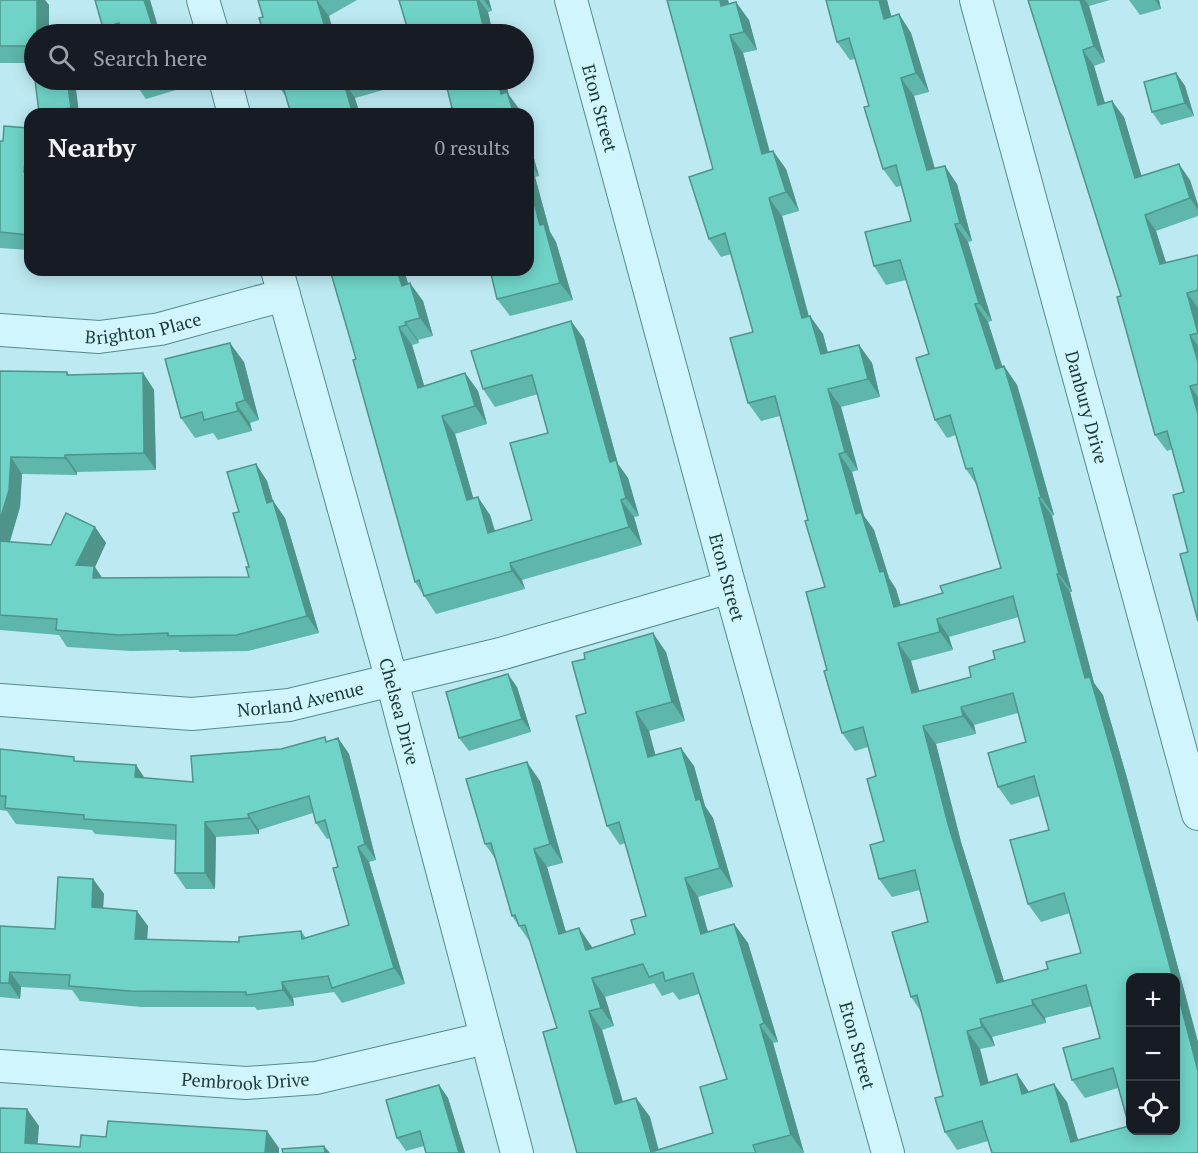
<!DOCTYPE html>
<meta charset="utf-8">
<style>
body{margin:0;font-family:"PT Serif",serif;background:#242831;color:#f1f3f6}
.controls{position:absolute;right:18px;bottom:18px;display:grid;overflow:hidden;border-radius:12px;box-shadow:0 3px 15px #0003}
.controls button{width:54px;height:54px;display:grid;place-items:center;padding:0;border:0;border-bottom:2px solid #363941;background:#171b24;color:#f1f3f6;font:30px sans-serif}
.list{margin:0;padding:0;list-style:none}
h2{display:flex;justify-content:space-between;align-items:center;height:78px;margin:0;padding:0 24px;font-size:26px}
h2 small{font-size:20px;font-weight:400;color:#9ea1a6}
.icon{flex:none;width:33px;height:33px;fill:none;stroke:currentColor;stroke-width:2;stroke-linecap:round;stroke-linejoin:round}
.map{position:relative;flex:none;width:1198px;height:1153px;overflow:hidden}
.search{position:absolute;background:#171b24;box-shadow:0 3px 15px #0003;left:24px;top:24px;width:510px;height:66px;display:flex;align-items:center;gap:15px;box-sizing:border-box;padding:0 21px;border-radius:33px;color:#9ea1a6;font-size:22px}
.panel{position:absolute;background:#171b24;box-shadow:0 3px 15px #0003;left:24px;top:108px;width:510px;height:168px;border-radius:18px}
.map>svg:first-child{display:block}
</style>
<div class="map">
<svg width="1198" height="1153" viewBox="0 0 1198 1153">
<rect width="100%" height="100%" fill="#bdeaf2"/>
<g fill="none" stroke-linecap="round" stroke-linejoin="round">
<defs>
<g id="street">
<path d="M203,0L213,34"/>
<path id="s1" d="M571,0L730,587L888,1153"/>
<path id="s2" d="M976,0L1198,814"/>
<path d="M225,80L234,114"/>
<path id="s3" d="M277,270L392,681L517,1153"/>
<path id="s4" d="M0,330L99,337L160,329L284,295"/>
<path id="s5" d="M0,700L192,714L289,705L500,654L730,587"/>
<path id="s6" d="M0,1066L246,1083L316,1078L486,1038"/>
</g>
</defs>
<use href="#street" stroke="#548b8b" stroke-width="34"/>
<use href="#street" stroke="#d0f5fc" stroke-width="32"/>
</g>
<g fill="#5fb6ab" fill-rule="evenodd">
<path d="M0,0H45L49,5V34H34V63H0Z"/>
<path d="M95,0H150L160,34H108L103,28Z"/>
<path d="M258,0H357L329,16L263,17Z"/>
<path d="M399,0H489L492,11L488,12L493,34H381L407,27Z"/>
<path d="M667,0H728L729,4L749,20L757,50L743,53L770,152L773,151L786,169L799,211L782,216L809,316L823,334L828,353L859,345L872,363L880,397L841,407L858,470L852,472L864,516L874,530L889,578L896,589L901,605L943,593L1001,568L978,487L966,469L956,435L947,438L935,420L929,354L906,280L886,285L874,266L911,221L901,186L896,187L883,169L869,106L855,59L850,60L837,42L826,0H887L891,17L899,14L911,33L929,92L914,96L935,168L957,184L972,241L968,242L992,321L988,322L1002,367L1004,366L1017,385L1026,414L1054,515L1052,516L1072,592H1070L1094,683L1103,695L1127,778L1198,1042V1153L988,1141L957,1150L945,1132L943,1096L922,1013L911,997L928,922L920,890L892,897L879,879L884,841L876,776L868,747L855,751L842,733L827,670L825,587L808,520L780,416L761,421L748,403L753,332L731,254L721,257L709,239L713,169ZM1019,617L1025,642L995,659L971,677L919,691L911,661L953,650L949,637ZM1018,713L1026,742L998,787L1011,805L1040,796L1049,830L1028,904L1041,922L1070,913L1081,953L1048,969L1004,981L961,842L936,744L976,734L974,725ZM1092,1006L1100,1038L1072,1080L1085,1098L1118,1088L1129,1126L1078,1140L1067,1102L1029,1092L1017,1074L988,1082L980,1049L995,1046L992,1037L1046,1023L1045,1018Z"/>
<path d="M1028,0H1110L1089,6L1105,62L1094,66L1105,103L1124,117L1141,176L1190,180L1198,205V216L1156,231L1166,263L1198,255V621L1188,552L1184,492L1172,449L1167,451L1155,435L1121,296Z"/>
<path d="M1129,0H1159L1161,9L1140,15Z"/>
<path d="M1176,73L1185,86L1194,116L1161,125L1152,112Z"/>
<path d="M41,80H69L76,90L79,114H41L39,112Z"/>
<path d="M135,80H173L176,90L146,99L136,85Z"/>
<path d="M276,80H418L355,98L286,97L277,84Z"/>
<path d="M28,128L30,131V250L0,248V141H3Z"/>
<path d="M528,138L539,176L535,177L550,232L556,242L573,300L510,316L497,299L528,270Z"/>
<path d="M330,270H404L408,284L423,301L433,336L418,340L419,343L412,345L424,386L465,373L478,391L487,424L455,434L473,498L490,515L495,531L532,520L548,433L538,394L495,407L483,389L571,321L584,339L618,464L628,478L639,516L634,517L642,545L522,580L525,589L436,614L415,582L356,359Z"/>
<path d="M244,362L259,420L250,423L252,431L218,440L213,433L195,438L181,418Z"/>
<path d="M0,371L67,372L69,375L143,373L154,390L156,470L77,472V475L22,474L20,507L10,542L51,545L95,527L106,543L95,567L102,578L249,577V567L239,512L256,464L267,481L273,501L285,518L319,633L248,651L180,652L178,650L131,651L67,647L59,635L0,630Z"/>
<path d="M666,652L685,721L649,731L655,755L694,766L705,806L713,818L733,887L698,897L708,932L734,924L748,943L778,1042L773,1043L804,1153H577L557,1028L530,942L512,916L496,860L485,844L540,781L563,863L547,867L566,932L592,947V948L635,934L646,916L625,843L620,845L607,826L586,713L585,659ZM654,983L662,996L673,992L679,1000L699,994L727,1079L713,1133L659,1150L650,1117L636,1098L623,1102L602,1030L614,1026L605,997Z"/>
<path d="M517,687L531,732L469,751L459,738Z"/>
<path d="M338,738L349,754L376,860L369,862L405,984L342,1003L334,992L293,998L294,1006L257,1010L255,1007H141L80,1001L72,990L21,987L20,999L0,997V926L55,929L93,879L104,894L103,908L148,926L147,940L239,942L301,931L306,938L349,925L338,867L330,838L327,839L316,823L313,813L259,830V834L216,837L215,889H186L175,873V840L95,834L92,830L16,824L7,811L0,810V749L77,762L136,765L145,778L193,782L281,749L328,742Z"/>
<path d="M439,1085L448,1098L465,1153H426L424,1146L406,1151L397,1138Z"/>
</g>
<g fill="#4e948b">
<path d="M37,0H45L49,5V34H37Z"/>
<path d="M144,0H150L160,34H155Z"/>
<path d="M317,0L329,16L334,34H327Z"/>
<path d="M477,0H479L488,12L493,34H485Z"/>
<path d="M484,0H489L492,11Z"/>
<path d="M720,0H728L734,24L721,6Z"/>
<path d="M879,0H887L897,37L884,19Z"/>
<path d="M1080,0H1085L1089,6L1105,62L1094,46Z"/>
<path d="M1155,0H1159L1161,9Z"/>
<path d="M736,2L749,20L757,50L744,32Z"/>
<path d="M899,14L911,33L929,92L916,73Z"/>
<path d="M730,35L743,53L775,172L762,154Z"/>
<path d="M1083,50L1094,66L1110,121L1098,105Z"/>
<path d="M1176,73L1185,86L1194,116L1185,103Z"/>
<path d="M901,78L914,96L940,188L927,170Z"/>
<path d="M67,80H69L76,90L79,114H75L71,108Z"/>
<path d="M169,80H173L176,90Z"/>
<path d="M343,80L355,98L360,114H353Z"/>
<path d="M498,80H505L509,95L520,110L521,114H514L501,94Z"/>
<path d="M1112,101L1124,117L1147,194L1135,178Z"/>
<path d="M28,128L30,131V179L24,172Z"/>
<path d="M528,138L539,176L528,160Z"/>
<path d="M773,151L786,169L799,211L786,192Z"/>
<path d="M1179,164L1190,180L1198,205V210L1190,198Z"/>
<path d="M945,166L957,184L972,241L960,223Z"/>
<path d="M528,167L535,177L550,232L556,242L573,300L560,283L540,225L528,180Z"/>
<path d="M769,198L782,216L814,337L802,318Z"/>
<path d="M1145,215L1156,231L1172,281L1160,264Z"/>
<path d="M955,224L968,242L992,321L979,303Z"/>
<path d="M397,270H404L414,303L402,286Z"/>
<path d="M410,283L423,301L433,336L420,318Z"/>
<path d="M1187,293L1198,308V333Z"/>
<path d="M975,304L988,322L1009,387L996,369Z"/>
<path d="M810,316L823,334L833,373L821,354Z"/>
<path d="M571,321L584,339L618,464L628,478L639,516L626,498L610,462Z"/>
<path d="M405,322L418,340L419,343L406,325Z"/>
<path d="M399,327L412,345L430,405L418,388Z"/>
<path d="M1190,335L1198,346V362Z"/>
<path d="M230,343L244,362L259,420L245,400Z"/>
<path d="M859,345L872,363L880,397L868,379Z"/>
<path d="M1004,366L1017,385L1054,515L1041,497Z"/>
<path d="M143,373L154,390L156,470L144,453Z"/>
<path d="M465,373L478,391L487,424L475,406Z"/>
<path d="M1190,386L1198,397V414Z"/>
<path d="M828,389L841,407L858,470L845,452Z"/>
<path d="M236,403L250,423L252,431L238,411Z"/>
<path d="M442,416L455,434L479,518L467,500Z"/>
<path d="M839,454L852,472L864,516L874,530L889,578L896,589L906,625L894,607L856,514Z"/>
<path d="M65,455L77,472V475L65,458Z"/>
<path d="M11,457L22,474L20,507L5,557L0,549V520Z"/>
<path d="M256,464L267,481L273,501L285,518L319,633L307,616L267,503Z"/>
<path d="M478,497L490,515L501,551L488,533Z"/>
<path d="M1039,498L1052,516L1072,592L1059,574Z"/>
<path d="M621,500L634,517L642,545L629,527Z"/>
<path d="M95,527L106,543L95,567L105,582V594L76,565Z"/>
<path d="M510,563L522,580L525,589L512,571Z"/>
<path d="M1057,574L1070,592L1094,683L1103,695L1127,778L1198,1042V1071L1176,987V978H1173L1085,678Z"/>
<path d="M937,619L949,637L953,650L940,632Z"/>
<path d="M653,633L666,652L685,721L672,702Z"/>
<path d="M898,643L911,661L925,711L912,693Z"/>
<path d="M508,674L517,687L531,732L522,719Z"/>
<path d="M961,707L974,725L976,734L963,716Z"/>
<path d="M636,712L649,731L661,775L648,757Z"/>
<path d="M923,726L936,744L961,842L1010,1001L997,983L948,824Z"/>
<path d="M338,738L349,754L376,860L365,844Z"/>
<path d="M681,748L694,766L705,806L713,818L733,887L720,868L696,800Z"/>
<path d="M527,762L540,781L563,863L550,844Z"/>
<path d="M136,765L146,781L135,777Z"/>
<path d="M248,814L259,830V834L249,818Z"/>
<path d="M205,822L216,837L215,889L205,873Z"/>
<path d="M358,847L369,862L405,984L394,968Z"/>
<path d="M534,849L547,867L572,953L559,934Z"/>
<path d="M685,878L698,897L714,953L701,934Z"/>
<path d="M93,879L104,894L102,922L92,907Z"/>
<path d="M137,911L148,926L146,955L135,939Z"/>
<path d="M734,924L748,943L778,1042L764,1023Z"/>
<path d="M579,928L592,947L599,969L586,950Z"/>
<path d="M10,972L21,987L20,999L9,983Z"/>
<path d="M592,978L605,997L614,1026L601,1008Z"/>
<path d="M282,982L293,998L294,1006L283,990Z"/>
<path d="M1032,1000L1045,1018L1046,1023L1033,1005Z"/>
<path d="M589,1011L602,1030L629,1123L615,1104Z"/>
<path d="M980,1019L992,1037L995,1046L982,1027Z"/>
<path d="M760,1025L773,1043L804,1153L791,1135Z"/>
<path d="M967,1031L980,1049L994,1103L981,1085Z"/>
<path d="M1017,1074L1029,1092L1022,1094Z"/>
<path d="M1054,1084L1067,1102L1082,1153L1071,1142Z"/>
<path d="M439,1085L448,1098L465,1153H459Z"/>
<path d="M636,1098L650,1117L659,1153H652Z"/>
<path d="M27,1109L39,1126L37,1153L25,1143Z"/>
<path d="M267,1131L279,1148V1153H265Z"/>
<path d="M324,1146L330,1153H325Z"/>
</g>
<g fill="#6fd4c7" stroke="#4e948b" stroke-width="1.5" fill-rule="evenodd">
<path d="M0,0H37V34H34V46H0Z"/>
<path d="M95,0H144L155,34H122L119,23L103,28Z"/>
<path d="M258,0H317L327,34H264L259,18L263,17Z"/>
<path d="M399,0H477L485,34H381L407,27Z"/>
<path d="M667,0H720L721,6L736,2L744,32L730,35L762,154L773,151L786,192L769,198L802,318L810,316L821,354L859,345L868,379L828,389L845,452L839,454L856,514L861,512L880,572L884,571L894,607L943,593L940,586L1001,568L972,468L966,469L950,415L935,420L916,358L929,354L900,260L874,266L865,232L911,221L896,165L883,169L864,107L869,106L849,38L837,42L826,0H879L884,19L899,14L916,73L901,78L927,170L945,166L960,223L955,224L979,303L975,304L996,369L1004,366L1013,396L1041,497L1039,498L1059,574H1057L1085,678L1090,677L1114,760L1173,978H1131V1131H1176V987L1198,1071V1153H992L982,1121L945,1132L935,1098L943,1096L917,995L911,997L892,932L928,922L915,870L879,879L870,845L884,841L867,779L876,776L863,727L842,733L824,671L827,670L806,592L825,587L805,521L808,520L775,396L748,403L730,338L753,332L725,233L709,239L689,177L713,169ZM1013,596L1025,642L993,651L995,659L969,667L971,677L912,693L898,643L940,632L937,619ZM1013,693L1026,742L988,753L998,787L1034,776L1049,830L1010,840L1028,904L1064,893L1081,953L1046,962L1048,969L997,983L948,824L923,726L963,716L961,707ZM1086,985L1100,1038L1063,1048L1072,1080L1113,1068L1129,1126L1071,1142L1054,1084L1022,1094L1017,1074L981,1085L967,1031L982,1027L980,1019L1033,1005L1032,1000Z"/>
<path d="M1028,0H1080L1094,46L1083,50L1098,105L1112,101L1135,178L1179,164L1190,198L1145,215L1160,264L1198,255V290L1187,293L1198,333L1190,335L1198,362V384L1190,386L1198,414V621L1180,554L1188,552L1173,495L1184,492L1167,431L1155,435L1117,297L1121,296Z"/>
<path d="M1176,73L1185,103L1152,112L1144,82Z"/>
<path d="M35,80H67L71,108L39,112Z"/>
<path d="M135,80H156L136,85Z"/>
<path d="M276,80H345H343L353,114H291L282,83L277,84Z"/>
<path d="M445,80H498L501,94L507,92L514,114H444L443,111L452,108Z"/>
<path d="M4,126L28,128L24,172H30V235L0,232V141H3Z"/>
<path d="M528,180L540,225L544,224L560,283L497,299L490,270H528Z"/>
<path d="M330,270H397L402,286L410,283L420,318L405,322L406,325L399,327L418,388L465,373L475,406L442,416L467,500L478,497L488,533L532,520L510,443L548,433L532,375L483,389L471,351L571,321L610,462L616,460L626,498L621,500L629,527L510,563L512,571L424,596L419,580L415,582L353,360L356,359Z"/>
<path d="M230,343L245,400L236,403L238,411L204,420L202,412L181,418L165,359Z"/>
<path d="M0,371L67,372V375L143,373L144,453L65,455V458L11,457L9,490L0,520Z"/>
<path d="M256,464L267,503L273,501L307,616L237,635L168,636V633L119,635L56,630L57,619L0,615V541L51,545L66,513L95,527L76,565L94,566L93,578L249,577L246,567H249L233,513L239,512L227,472Z"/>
<path d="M653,633L672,702L636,712L648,757L681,748L696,800L700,799L720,868L685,878L701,934L734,924L764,1023L760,1025L791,1135L753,1145L756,1153H577L543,1032L557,1028L525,925L519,926L515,915L512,916L491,843L485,844L466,779L527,762L550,844L534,849L559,934L579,928L586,950L635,934L631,920L646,916L619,822L607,826L576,716L586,713L572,662L585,659L584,653ZM643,964L649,977L663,972L665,981L693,973L727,1079L700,1087L713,1133L651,1152L636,1098L615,1104L589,1011L601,1008L592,978Z"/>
<path d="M508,674L522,719L459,738L446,692Z"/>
<path d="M325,737L326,742L338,738L365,844L358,847L394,968L332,988L328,976L282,982L283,990L246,995V992L130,991L69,986L70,975L10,972L9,983H0V926L55,929L58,877L93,879L92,907L137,911L135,939L239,942V937L301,931L302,939L349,925L333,868L338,867L325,820L316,823L309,796L248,814L249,818L205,822V873H175L176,825L84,819V815L5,808L6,796H0V749L74,757V761L136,765L135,777L193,782L191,756L281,749Z"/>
<path d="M439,1085L459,1153H426L420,1131L397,1138L386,1100Z"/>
<path d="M0,1108L27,1109L25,1143L80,1147L81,1135L106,1137L108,1121L267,1131L265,1153H0Z"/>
<path d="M324,1146L325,1153H283L282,1149Z"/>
</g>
<g text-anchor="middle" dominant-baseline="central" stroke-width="5" stroke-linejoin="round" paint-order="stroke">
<g font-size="18" fill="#1a3937" stroke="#cdf1f9">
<text stroke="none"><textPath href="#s1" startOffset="112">Eton Street</textPath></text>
<text stroke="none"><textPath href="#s4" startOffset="144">Brighton Place</textPath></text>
<text stroke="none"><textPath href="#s2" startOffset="422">Danbury Drive</textPath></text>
<text stroke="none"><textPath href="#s1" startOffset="598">Eton Street</textPath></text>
<text stroke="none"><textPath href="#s5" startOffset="302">Norland Avenue</textPath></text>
<text stroke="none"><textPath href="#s3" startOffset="458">Chelsea Drive</textPath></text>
<text stroke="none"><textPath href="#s1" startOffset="1084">Eton Street</textPath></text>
<text stroke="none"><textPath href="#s6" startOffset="246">Pembrook Drive</textPath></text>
</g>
</g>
</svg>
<div class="controls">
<button>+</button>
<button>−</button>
<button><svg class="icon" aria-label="locate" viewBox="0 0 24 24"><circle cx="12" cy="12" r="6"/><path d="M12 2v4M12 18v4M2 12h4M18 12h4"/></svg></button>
</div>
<div class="search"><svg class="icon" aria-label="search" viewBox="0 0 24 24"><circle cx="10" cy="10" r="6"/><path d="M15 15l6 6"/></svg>Search here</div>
<section class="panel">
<h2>Nearby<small>0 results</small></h2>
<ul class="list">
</ul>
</section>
</div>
